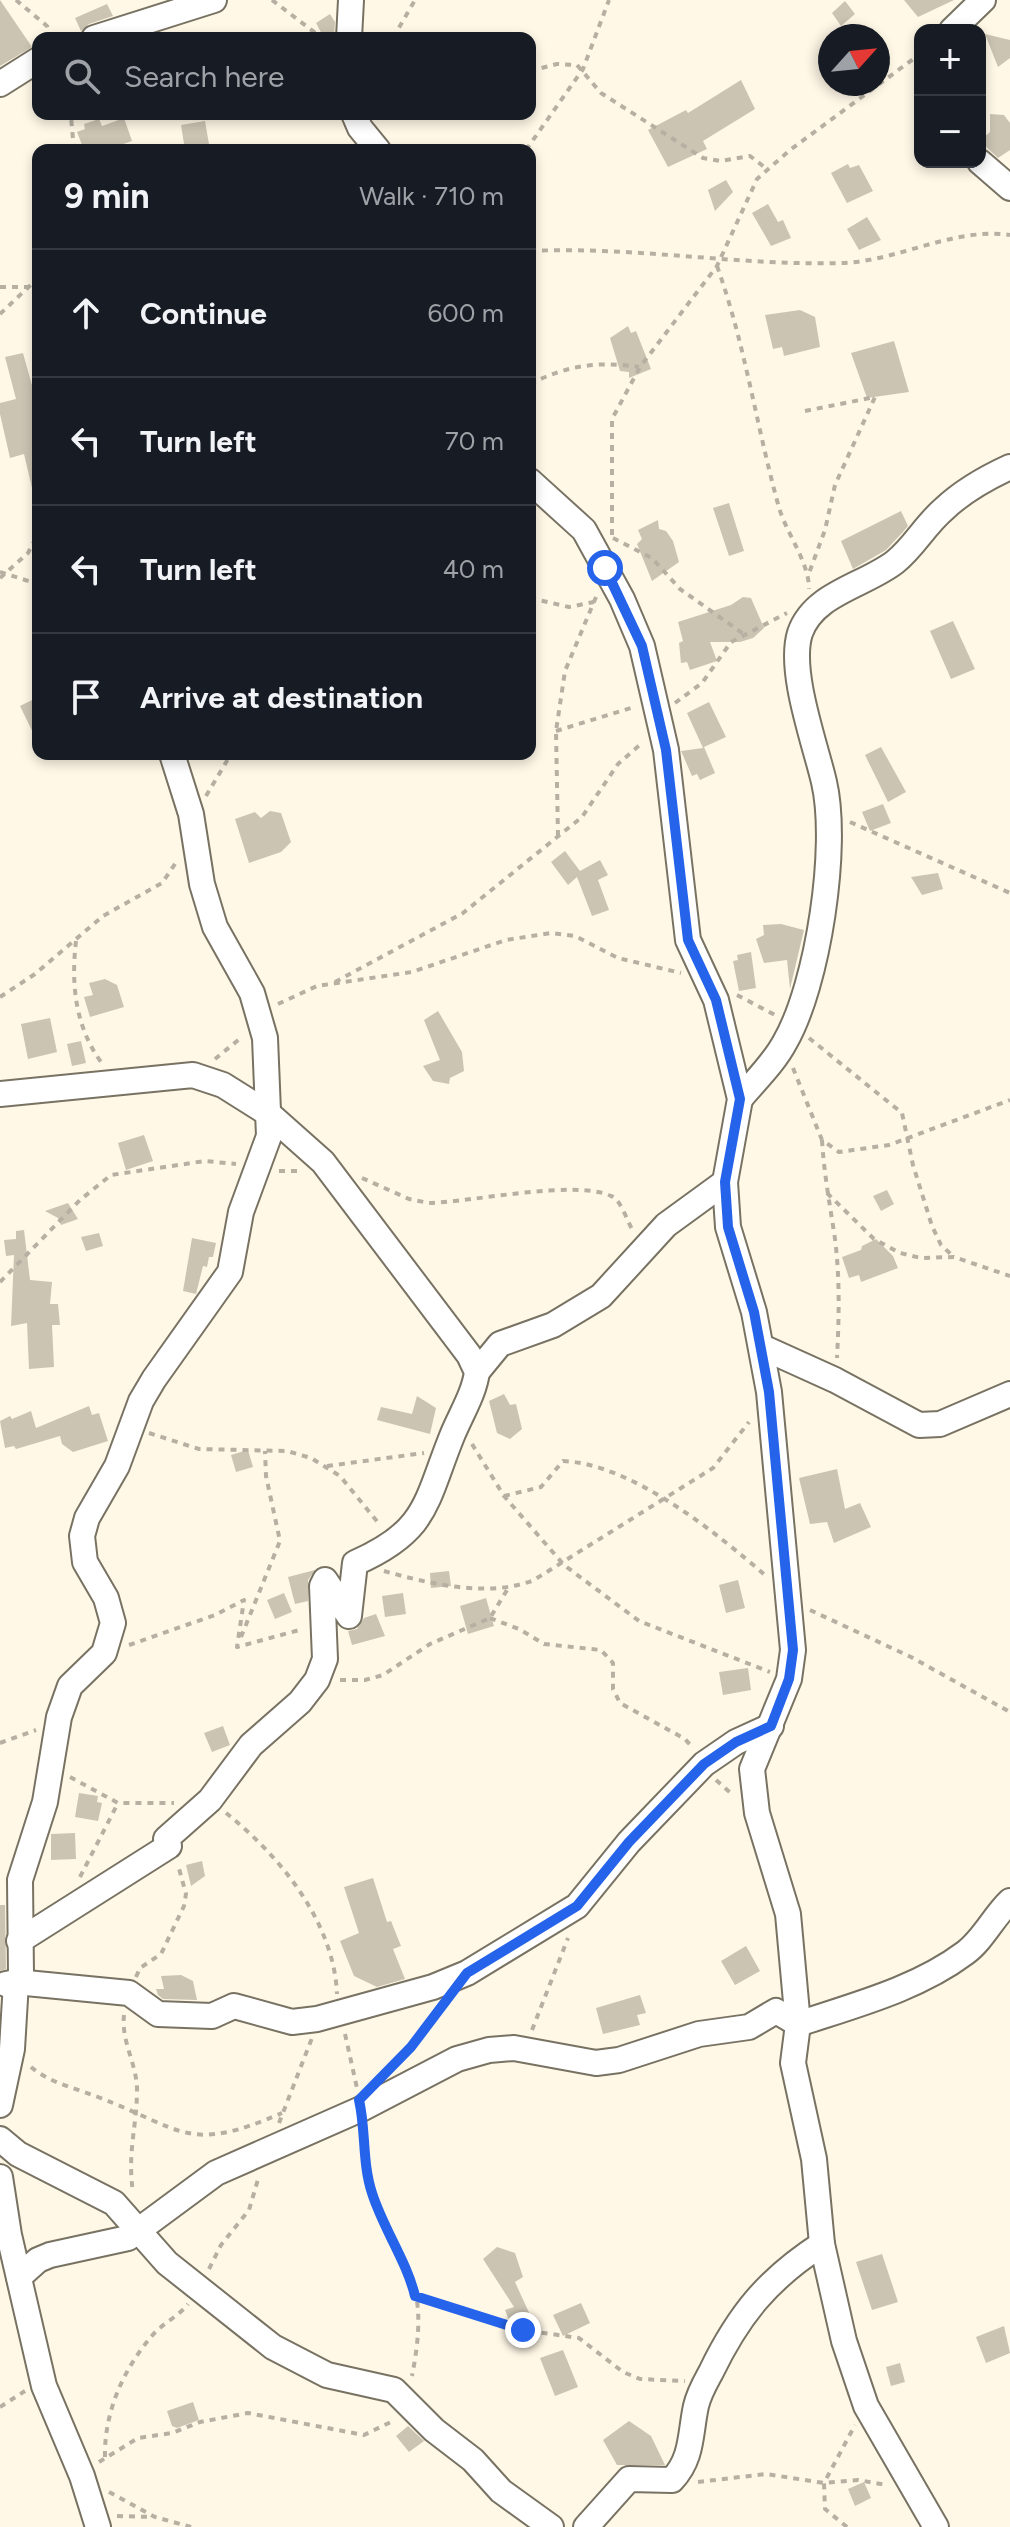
<!DOCTYPE html>
<meta charset="utf-8">
<style>
body{margin:0;font-family:Figtree,sans-serif;background:#242831;color:#f1f3f6}
.controls{position:absolute;right:24px;top:24px;display:grid;overflow:hidden;border-radius:16px;box-shadow:0 4px 12px #0003}
.controls button{width:72px;height:72px;display:grid;place-items:center;padding:0;border:0;border-bottom:2px solid #363941;background:#171b24;color:#f1f3f6;font:40px sans-serif}
.compass{position:absolute;left:818px;top:24px;width:72px;height:72px;border-radius:50%;background:#171b24;box-shadow:0 4px 12px #0003;rotate:63deg}
.stop{position:absolute;width:24px;height:24px;margin:-18px;border:6px solid #2563eb;border-radius:50%;background:#fff}
.stop.end{background:#2563eb;border-color:#fff;box-shadow:0 2px 8px #0008}
.list{margin:0;padding:0;list-style:none}
h2{display:flex;justify-content:space-between;align-items:center;height:104px;margin:0;padding:0 32px;font-size:34px}
h2 small{font-size:26px;font-weight:400;color:#9ea1a6}
.list li{display:grid;grid-template-columns:52px 1fr auto;gap:24px;align-items:center;box-sizing:border-box;height:128px;padding:0 32px;border-top:2px solid #363941}
.list b{display:block;font-size:30px;white-space:nowrap}
.list em{font-size:26px;font-style:normal;color:#9ea1a6}
.icon{flex:none;width:44px;height:44px;fill:none;stroke:currentColor;stroke-width:2;stroke-linecap:round;stroke-linejoin:round}
.map{position:relative;flex:none;width:1010px;height:2527px;overflow:hidden}
.search{position:absolute;background:#171b24;box-shadow:0 4px 12px #0003;left:32px;top:32px;width:504px;height:88px;display:flex;align-items:center;gap:20px;box-sizing:border-box;padding:0 28px;border-radius:16px;color:#9ea1a6;font-size:30px}
.panel{position:absolute;background:#171b24;box-shadow:0 4px 12px #0003;left:32px;top:144px;width:504px;height:616px;border-radius:16px}
.map>svg:first-child{display:block}
</style>
<div class="map">
<svg width="1010" height="2527" viewBox="0 0 1010 2527">
<rect width="100%" height="100%" fill="#fff8e7"/>
<g fill="#cbc4b3">
<path d="M0,0L32,47L0,66Z"/>
<path d="M904,0H954L918,17Z"/>
<path d="M845,1L855,14L841,26L832,13Z"/>
<path d="M107,4L113,16L89,24L81,31L75,18Z"/>
<path d="M330,14L335,22L334,38H324L316,23Z"/>
<path d="M985,34L1010,40V58L998,67Z"/>
<path d="M741,80L755,109L703,141L707,149L668,167L648,130L686,110L688,113Z"/>
<path d="M990,114L1004,115L1010,123V150L998,158L980,141L990,132Z"/>
<path d="M124,118L132,141L106,150H84L77,132L85,129L84,124L99,119L102,126Z"/>
<path d="M205,121L210,150H185L181,125Z"/>
<path d="M848,164L850,168L859,165L873,191L847,203L831,173Z"/>
<path d="M726,180L733,192L715,211L708,190Z"/>
<path d="M768,204L778,222L783,220L791,238L771,246L752,213Z"/>
<path d="M867,217L881,240L859,250L847,229Z"/>
<path d="M800,310L815,317L820,347L784,356L782,347L773,349L765,315Z"/>
<path d="M628,326L631,333L636,331L651,369L629,378V372L620,371L610,338Z"/>
<path d="M894,341L909,392L867,398L851,353Z"/>
<path d="M23,353L35,396L38,395V487L32,488L24,454L10,458L0,414V403L16,399L5,357Z"/>
<path d="M729,503L744,551L729,556L713,508Z"/>
<path d="M901,511L908,526L902,533L886,550L853,569L841,541Z"/>
<path d="M658,520L659,529L666,531L673,541L679,562L652,581L637,544L642,539L638,530Z"/>
<path d="M743,597L751,598L764,628L753,638L740,642H710L717,661L690,670L687,662L681,663L679,643L683,641L678,622L731,605Z"/>
<path d="M953,621L975,669L951,679L930,631Z"/>
<path d="M38,697V743L20,706Z"/>
<path d="M709,702L726,737L704,747L715,773L700,780L697,774L692,776L681,751L703,748L687,713Z"/>
<path d="M881,747L906,792L888,802L865,755Z"/>
<path d="M883,804L891,823L870,831L862,812Z"/>
<path d="M270,811L281,813L291,842L281,852L249,863L235,819L255,812L261,818Z"/>
<path d="M565,851L580,871L600,860L608,875L598,880L609,910L592,916L577,877L568,885L551,862Z"/>
<path d="M938,873L943,889L922,895L911,877Z"/>
<path d="M781,924L804,930L790,989L787,960L764,963L756,939L764,935L763,925Z"/>
<path d="M751,952L756,988L739,991L733,961L738,960L737,955Z"/>
<path d="M105,979L117,985L124,1007L90,1017L84,997L93,995L89,983Z"/>
<path d="M438,1011L462,1052L464,1071L450,1078L449,1084L433,1081L423,1066L440,1060L424,1020Z"/>
<path d="M50,1018L57,1052L28,1059L21,1024Z"/>
<path d="M81,1041L86,1063L72,1066L67,1044Z"/>
<path d="M144,1135L153,1161L126,1170L118,1143Z"/>
<path d="M887,1190L894,1204L881,1211L873,1196Z"/>
<path d="M68,1203L78,1219L61,1225L58,1218L45,1211Z"/>
<path d="M24,1230L30,1280L52,1282L50,1304H58L60,1325H52L54,1367L29,1369L27,1323L11,1326L14,1255L6,1256L4,1240L16,1239V1231Z"/>
<path d="M99,1233L103,1246L86,1251L81,1237Z"/>
<path d="M192,1238L216,1243L213,1257H209L207,1267L203,1266L196,1294L183,1291Z"/>
<path d="M876,1239L893,1256L898,1268L861,1282L859,1275L849,1278L842,1257L861,1250L862,1246Z"/>
<path d="M504,1394L510,1405L516,1404L522,1429L510,1439L497,1433L489,1401Z"/>
<path d="M417,1396L436,1408L430,1434L377,1420L381,1407L412,1414Z"/>
<path d="M89,1406L92,1415L99,1413L108,1441L73,1452L62,1444L60,1436L16,1449L14,1446L5,1448L0,1421L10,1416L12,1419L31,1411L36,1428Z"/>
<path d="M248,1450L253,1467L236,1472L231,1455Z"/>
<path d="M837,1469L845,1509L860,1503L871,1527L834,1543L827,1522L810,1524L799,1478Z"/>
<path d="M315,1570L308,1580V1601L295,1604L288,1577Z"/>
<path d="M449,1571L451,1586L431,1588L430,1573Z"/>
<path d="M738,1580L745,1608L726,1613L719,1585Z"/>
<path d="M284,1593L292,1612L275,1619L267,1600Z"/>
<path d="M403,1593L406,1614L385,1617L382,1596Z"/>
<path d="M486,1598L494,1626L468,1634L460,1606Z"/>
<path d="M376,1614L385,1636L352,1645L348,1631L357,1629L364,1618Z"/>
<path d="M748,1668L751,1690L723,1695L719,1672Z"/>
<path d="M223,1726L230,1745L212,1752L204,1733Z"/>
<path d="M79,1793L98,1796L97,1802L102,1803L98,1821L75,1817Z"/>
<path d="M75,1833L76,1859L51,1860V1834Z"/>
<path d="M202,1861L205,1876L191,1886L186,1865Z"/>
<path d="M373,1878L387,1922L391,1921L401,1946L393,1949L405,1979L377,1987L354,1976L340,1941L359,1933L344,1887Z"/>
<path d="M0,1905H5L6,1969L0,1971Z"/>
<path d="M746,1946L760,1971L735,1985L721,1961Z"/>
<path d="M181,1975L193,1981L197,2000L163,1999L158,1995L156,1989H164L161,1976Z"/>
<path d="M640,1995L646,2013L637,2015L640,2025L603,2034L596,2008Z"/>
<path d="M497,2247L515,2253L523,2277L515,2282L531,2317L511,2325L505,2310L514,2307L483,2259Z"/>
<path d="M882,2254L898,2302L872,2310L856,2262Z"/>
<path d="M581,2303L590,2323L563,2336L553,2315Z"/>
<path d="M1004,2326L1010,2353L986,2363L976,2337Z"/>
<path d="M563,2350L578,2387L555,2396L540,2358Z"/>
<path d="M900,2363L905,2382L891,2386L886,2367Z"/>
<path d="M193,2402L199,2420L177,2428L172,2426L167,2411Z"/>
<path d="M629,2421L651,2436L665,2465H617L603,2440Z"/>
<path d="M408,2426L424,2441L409,2452L396,2436Z"/>
<path d="M864,2482L871,2498L855,2506L848,2489Z"/>
</g>
<g fill="none" stroke-linecap="round" stroke-linejoin="round">
<defs>
<g id="minor">
<path d="M952,30L983,0"/>
<path d="M94,38L214,0"/>
<path d="M349,38L351,0"/>
<path d="M0,84L38,60"/>
<path d="M354,114L360,128L378,150"/>
<path d="M980,162L1010,188"/>
<path d="M530,481L584,530L622,599L642,646L666,750L688,940L716,1000L740,1099L725,1182L728,1227L754,1312L769,1392L793,1650L789,1679L752,1769L757,1813L788,1914L798,2024L793,2063L814,2159L822,2244L844,2341L866,2406L936,2527"/>
<path d="M0,1094L193,1075L223,1085L269,1114L323,1162L469,1355L477,1372C474,1394 461,1414 452,1436C425,1503 428,1531 355,1563L349,1616L325,1580L322,1586L325,1659L317,1680L300,1702L251,1745L210,1800L166,1839L169,1846L19,1941"/>
<path d="M740,1099C755,1081 774,1063 785,1042C818,985 839,846 824,782C815,743 788,671 800,633C814,593 864,586 895,562C914,547 925,525 944,509C963,491 986,478 1010,467"/>
<path d="M762,1347L835,1380L919,1425L940,1424L1010,1394"/>
<path d="M477,1372L500,1344L553,1325L601,1296L666,1225L725,1182"/>
<path d="M6,1984L16,1982L129,1993L158,2014L212,2016L234,2006L292,2022L317,2019L433,1987L467,1973L577,1906L629,1842L704,1764L736,1742L771,1726"/>
<path d="M0,2105L12,2049L16,1982L21,1975L20,1880L45,1802L59,1717L70,1686L104,1653L113,1623L106,1598L85,1562L82,1536L87,1518L117,1466L141,1401L154,1379L230,1272L241,1212L269,1136L265,1038L252,993L215,927L202,884L191,814L172,754"/>
<path d="M0,2139L18,2154L114,2203L167,2263L273,2347L327,2375L394,2390L434,2430L473,2460L501,2491L551,2527"/>
<path d="M0,2177L9,2235L44,2386L82,2476L98,2527"/>
<path d="M19,2277L38,2260L50,2255L128,2238L216,2173L361,2109L457,2059L489,2050L514,2048L596,2063L619,2060L699,2034L749,2027L776,2011L798,2024C855,2005 917,1989 965,1953C983,1940 994,1916 1010,1901"/>
<path d="M586,2527L629,2479L672,2480C693,2458 690,2433 696,2406C699,2393 705,2383 711,2372C739,2314 768,2279 822,2244"/>
</g>
</defs>
<use href="#minor" stroke="#787263" stroke-width="28"/>
<g stroke="#b6b0a3" stroke-width="4" stroke-dasharray="6 6" stroke-linecap="butt">
<path d="M16,0L47,26L51,38"/>
<path d="M272,0L322,38"/>
<path d="M393,38L415,0"/>
<path d="M530,71L557,64L577,65L601,93L703,158L721,161L750,156L767,169"/>
<path d="M74,150L71,117L78,114"/>
<path d="M526,150L583,69L609,0"/>
<path d="M530,251C634,246 738,266 842,263C899,261 953,227 1010,235"/>
<path d="M717,266C745,344 756,424 778,504C785,532 809,561 809,589"/>
<path d="M0,287H28L38,295"/>
<path d="M0,314L38,278"/>
<path d="M530,384C568,365 598,361 639,367"/>
<path d="M805,411L875,397L835,485L825,530L809,573"/>
<path d="M612,535V419L640,367L717,266L757,179L790,150L920,54"/>
<path d="M613,538L652,558L680,589L745,635"/>
<path d="M0,572L38,584"/>
<path d="M0,578L28,553L38,534"/>
<path d="M530,598L569,607L594,602"/>
<path d="M675,703L702,683L731,642L787,613"/>
<path d="M556,731L634,707"/>
<path d="M206,796L231,754"/>
<path d="M850,822L1010,893"/>
<path d="M558,836L556,731L565,671L596,597"/>
<path d="M76,941C71,984 75,1026 101,1062"/>
<path d="M335,982L463,913L582,817L618,764L642,743"/>
<path d="M737,995L775,1015"/>
<path d="M0,997L35,974L103,916L162,883L177,861"/>
<path d="M278,1004L317,986L412,972L506,940L551,933L575,936L618,958L681,973"/>
<path d="M809,1038L902,1113L913,1165L932,1226L941,1245L954,1257"/>
<path d="M215,1059L242,1037"/>
<path d="M793,1068L822,1140L839,1152L889,1145L1010,1100"/>
<path d="M822,1140C824,1174 830,1205 835,1239C840,1278 839,1318 837,1358"/>
<path d="M279,1171H303"/>
<path d="M362,1178L409,1199L429,1203C473,1202 575,1179 611,1196C622,1200 627,1223 634,1232"/>
<path d="M827,1193L874,1239L900,1253L921,1258L954,1257L1010,1276"/>
<path d="M0,1282L80,1200L111,1175L205,1161L236,1164"/>
<path d="M149,1433L199,1449L287,1451L311,1458L340,1476L380,1525"/>
<path d="M472,1444L504,1496L564,1565L639,1621L770,1672"/>
<path d="M327,1466L424,1453"/>
<path d="M504,1496L541,1487L563,1461C632,1464 715,1532 765,1575"/>
<path d="M384,1571C430,1584 489,1598 534,1580L713,1468L749,1422"/>
<path d="M810,1610L911,1657L1010,1712"/>
<path d="M490,1618L519,1629L544,1644L601,1650L613,1663V1689L620,1703L685,1739L692,1747"/>
<path d="M241,1637L280,1541L266,1476L265,1451"/>
<path d="M129,1645L215,1615L244,1600L237,1647L303,1629"/>
<path d="M340,1680H365L383,1675L430,1644L490,1618L507,1590"/>
<path d="M0,1743L36,1730"/>
<path d="M70,1777L118,1803H174"/>
<path d="M716,1780L733,1795"/>
<path d="M226,1813C280,1856 334,1922 337,1994"/>
<path d="M80,1877L118,1803"/>
<path d="M136,1977L140,1968L161,1954L184,1906L186,1894L178,1865"/>
<path d="M124,2015C121,2042 137,2064 137,2090C137,2126 127,2153 133,2192"/>
<path d="M532,2030L568,1938"/>
<path d="M345,2034L357,2088"/>
<path d="M394,2066L442,2008"/>
<path d="M31,2067C50,2083 75,2088 98,2097C184,2130 188,2154 282,2113"/>
<path d="M279,2123L312,2038"/>
<path d="M364,2132C367,2169 373,2205 389,2240C396,2253 406,2265 411,2278C423,2308 418,2345 412,2376"/>
<path d="M209,2269L221,2245L249,2210L259,2176"/>
<path d="M415,2296L523,2330L579,2338L623,2372L640,2379L685,2381"/>
<path d="M0,2407L25,2391"/>
<path d="M105,2457C104,2413 123,2370 151,2337C161,2324 178,2317 188,2304"/>
<path d="M99,2462L138,2438L172,2433L200,2422L248,2413L364,2435L393,2421"/>
<path d="M698,2482L766,2474L824,2483L858,2480L887,2485"/>
<path d="M109,2492L155,2517L191,2527"/>
<path d="M117,2516L152,2517"/>
<path d="M847,2527L825,2509L824,2483L855,2425"/>
</g>
<use href="#minor" stroke="#fff" stroke-width="24"/>
</g>
<g fill="none" stroke-linecap="round" stroke-linejoin="round">
<path stroke="#2563eb" stroke-width="10" d="M523,2330L415,2296C407,2262 383,2228 372,2193C362,2163 366,2130 359,2100L411,2047L467,1973L577,1906L629,1842L704,1764L736,1742L771,1726L789,1679L793,1650L769,1392L754,1312L728,1227L725,1182L740,1099L716,1000L688,940L666,750L642,646L605,568"/>
</g>
</svg>
<div class="controls">
<button>+</button>
<button>−</button>
</div>
<svg class="compass" viewBox="-18 -18 36 36"><path d="M0-13l5 13h-10z" fill="#e53935"/><path d="M0 13l5-13h-10z" fill="#9ea1a6"/></svg>
<div class="stop" style="left:605px;top:568px"></div>
<div class="stop end" style="left:523px;top:2330px"></div>
<div class="search"><svg class="icon" aria-label="search" viewBox="0 0 24 24"><circle cx="10" cy="10" r="6"/><path d="M15 15l6 6"/></svg>Search here</div>
<section class="panel">
<h2>9 min<small>Walk · 710 m</small></h2>
<ul class="list">
<li><svg class="icon" aria-label="ahead" viewBox="0 0 24 24"><path d="M12 20V5M6 11l6-6 6 6"/></svg><div><b>Continue</b></div><em>600 m</em></li>
<li><svg class="icon" aria-label="left" viewBox="0 0 24 24"><path d="M17 20v-9H6M10 6l-5 5 5 5"/></svg><div><b>Turn left</b></div><em>70 m</em></li>
<li><svg class="icon" aria-label="left" viewBox="0 0 24 24"><path d="M17 20v-9H6M10 6l-5 5 5 5"/></svg><div><b>Turn left</b></div><em>40 m</em></li>
<li><svg class="icon" aria-label="arrive" viewBox="0 0 24 24"><path d="M6 21V4h12l-3 4 3 4H6"/></svg><div><b>Arrive at destination</b></div></li>
</ul>
</section>
</div>
